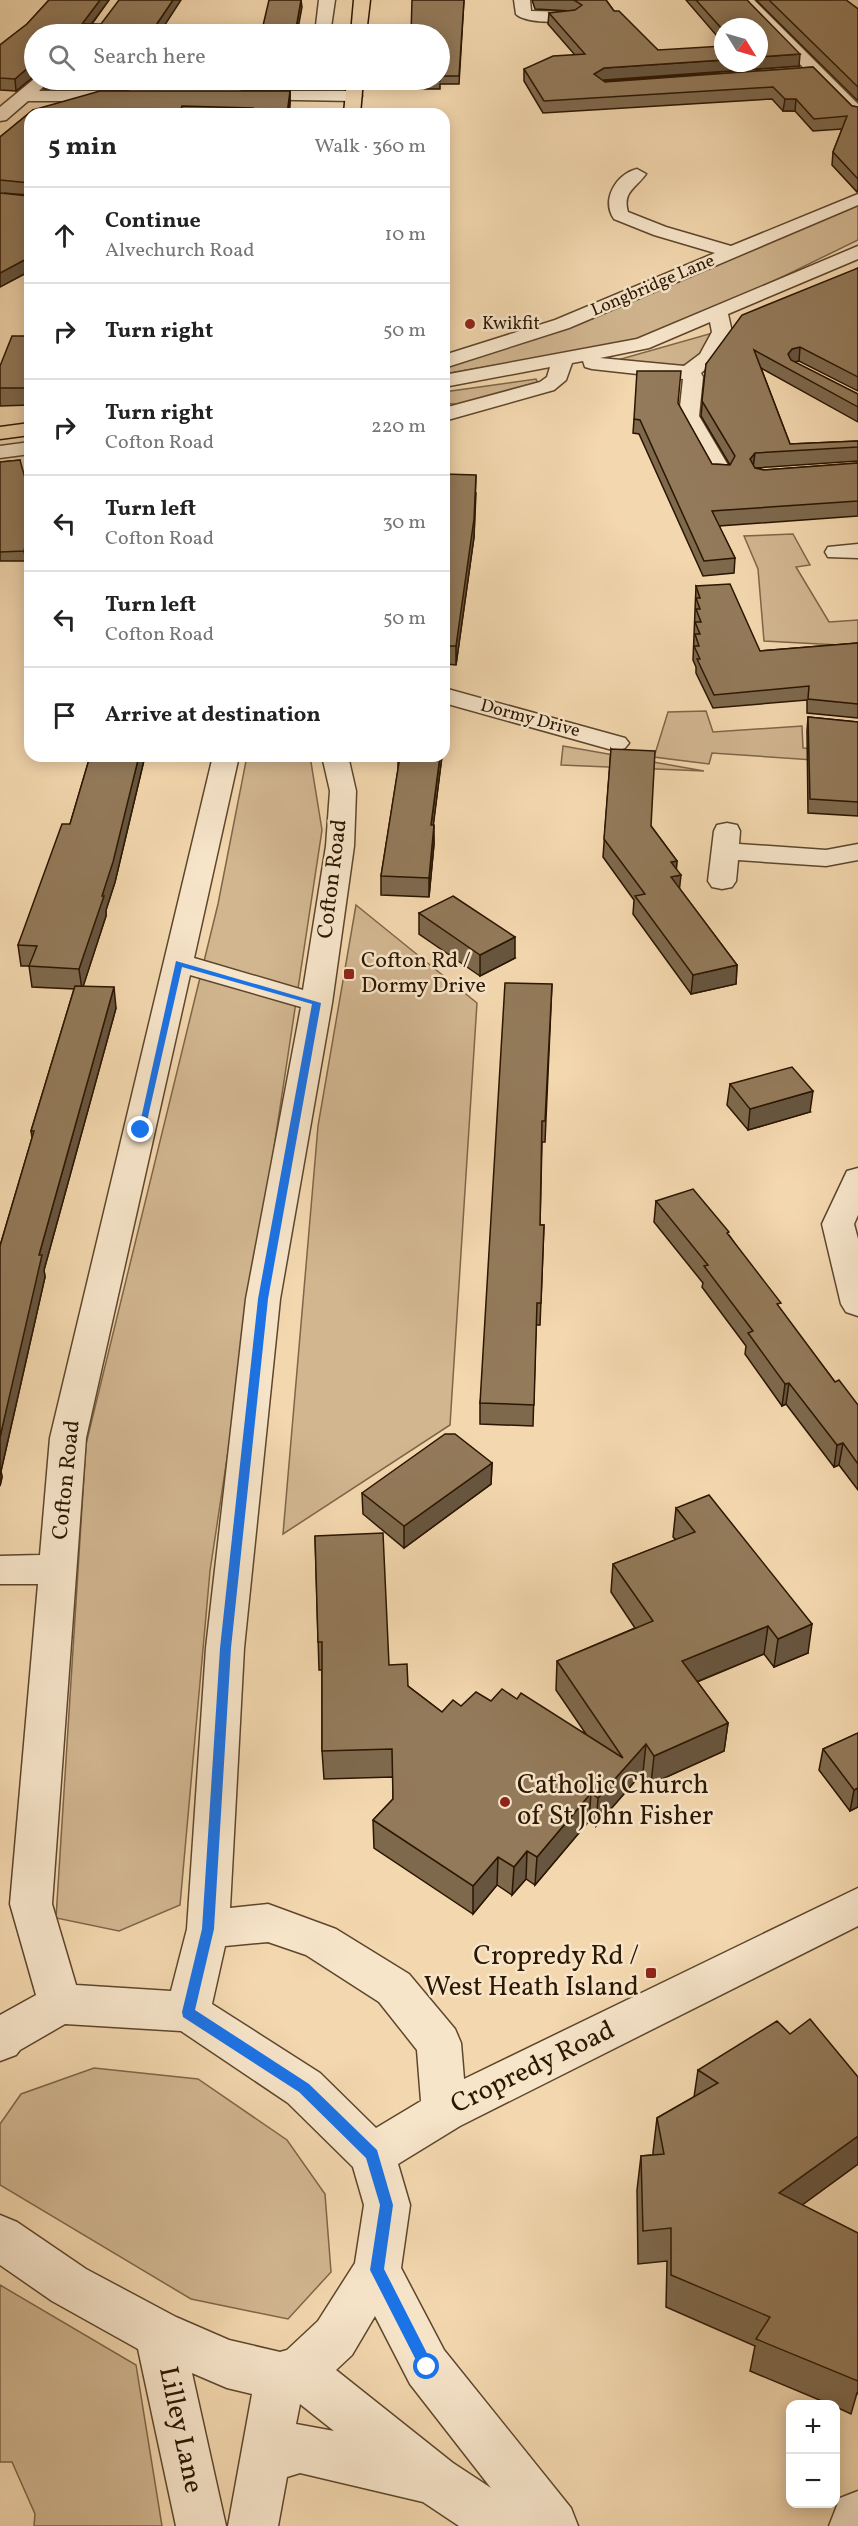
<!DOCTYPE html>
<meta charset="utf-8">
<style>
body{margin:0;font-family:Vollkorn,serif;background:#f6f6f6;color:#222}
.controls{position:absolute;right:18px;bottom:18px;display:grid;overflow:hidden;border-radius:12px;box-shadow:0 3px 15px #0003}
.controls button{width:54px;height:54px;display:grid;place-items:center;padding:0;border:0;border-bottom:2px solid #e0e0e0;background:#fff;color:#222;font:30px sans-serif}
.compass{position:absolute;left:714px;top:18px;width:54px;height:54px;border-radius:50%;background:#fff;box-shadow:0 3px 15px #0003;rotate:127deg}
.stop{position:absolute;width:18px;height:18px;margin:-14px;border:4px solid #1a73e8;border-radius:50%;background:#fff}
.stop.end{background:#1a73e8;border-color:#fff;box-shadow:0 2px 6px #0008}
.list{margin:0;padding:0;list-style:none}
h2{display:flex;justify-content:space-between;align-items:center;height:78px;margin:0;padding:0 24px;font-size:26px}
h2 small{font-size:20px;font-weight:400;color:#767676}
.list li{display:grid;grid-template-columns:39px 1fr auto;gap:18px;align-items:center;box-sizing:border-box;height:96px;padding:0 24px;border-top:2px solid #e0e0e0}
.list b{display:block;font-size:22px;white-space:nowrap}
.list p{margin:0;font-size:20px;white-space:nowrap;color:#767676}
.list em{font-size:20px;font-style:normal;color:#767676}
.icon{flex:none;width:33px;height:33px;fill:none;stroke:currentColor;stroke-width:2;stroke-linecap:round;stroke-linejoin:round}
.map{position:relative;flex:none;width:858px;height:2526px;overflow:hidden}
.search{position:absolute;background:#fff;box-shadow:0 3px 15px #0003;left:24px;top:24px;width:426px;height:66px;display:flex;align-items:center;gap:15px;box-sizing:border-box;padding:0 21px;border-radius:33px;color:#767676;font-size:22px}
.panel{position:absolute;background:#fff;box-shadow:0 3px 15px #0003;left:24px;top:108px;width:426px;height:654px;border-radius:18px}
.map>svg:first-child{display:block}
</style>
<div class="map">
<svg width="858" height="2526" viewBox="0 0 858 2526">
<rect width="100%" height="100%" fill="#f3d7ae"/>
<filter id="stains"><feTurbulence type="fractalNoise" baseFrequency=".00333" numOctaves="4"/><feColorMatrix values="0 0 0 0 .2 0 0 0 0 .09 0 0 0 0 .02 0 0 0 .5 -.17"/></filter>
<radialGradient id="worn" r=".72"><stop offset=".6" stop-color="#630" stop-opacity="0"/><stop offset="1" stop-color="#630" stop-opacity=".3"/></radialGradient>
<g fill="#d1b690" stroke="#7e6648" stroke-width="1.5">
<path d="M858,204V240L702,316L650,335L616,344L444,374V368L582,323Z"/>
<path d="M716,332L693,363L669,368L614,361Z"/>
<path d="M536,379L539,385L463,405L444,403V392Z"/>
<path d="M793,534L810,565L796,567L829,622L858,620V646L764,641L758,569L744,536Z"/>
<path d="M706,711L713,732L802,726L803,748L858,751V763L712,753L709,764L654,757L668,712Z"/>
<path d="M563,746L704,771L561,765Z"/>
<path d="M247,756H310L322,830L210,1571L180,1905L119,1931L56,1918L86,1444L218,904Z"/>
<path d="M356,905L477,1003L450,1425L283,1534L318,1126Z"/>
<path d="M94,2068L198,2079L287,2140L325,2194L331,2272L288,2319L191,2299L0,2185V2124L21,2094Z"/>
<path d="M0,2285L136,2365L162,2526H34L35,2514L12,2462H0Z"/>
</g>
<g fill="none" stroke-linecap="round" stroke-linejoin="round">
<defs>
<g id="minor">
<path d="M319,0H335L330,34H315Z"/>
<path d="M514,0H530L531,11L571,12L579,17C571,25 524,23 516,14Z"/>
<path d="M737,0H754L858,104V118L852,117Z"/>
<path d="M34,79L45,80L47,83L39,91H127L135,96L127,101H28L6,120L0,121V107Z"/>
<path d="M244,91H354L362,96L354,101L238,99L236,96L238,93Z"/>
<path d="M637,169L646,174C636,188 622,192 628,212L666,227L731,246L858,194V205L569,328L444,368V355L555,320L715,253L654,235L614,219C601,200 616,174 637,169Z"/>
<path d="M858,246V259L728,314L732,332L715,361L701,373L703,377L699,416L732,472L729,477H713L679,416L683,379L592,369L585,367L583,361L572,363L566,380L554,390L444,421V408L540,382L547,377L550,367L444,387V375L637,339ZM710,322L712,332L700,354L684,366L600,358L649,348Z"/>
<path d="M30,442V454L0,458V446Z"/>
<path d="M858,544V558L828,557L825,552L828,547Z"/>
<path d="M444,688L625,738L629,743L625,748L616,751L444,703Z"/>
<path d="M213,756H239L194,958L303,990L326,846L330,791L322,756H348L356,791L354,846L332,1003L280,1299L244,1648L230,1908L268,1904L336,1929L409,1974L455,2029L461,2043L464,2079L858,1888V1926L460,2126L398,2164L410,2205L401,2268L444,2350L571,2508L578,2526H459L423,2502L300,2473L287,2477L278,2526H228L252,2394L227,2388L192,2373L226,2526H176L138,2349L52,2301L0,2265V2215L17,2222L86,2269L176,2317L229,2340L280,2352L287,2350L318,2321L355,2263L364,2205L353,2167L288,2103L181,2031L65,2024L20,2050L16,2055L0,2061V2015L36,1995L10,1904L38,1584H0V1556L40,1555L50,1438ZM190,975L301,1007L246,1299L206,1648L187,1929L171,1991L76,1985L52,1904L86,1438ZM268,1942L306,1955L379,2002L417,2050L421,2101L376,2128L320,2073L212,2004L225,1946ZM375,2316L410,2384L491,2488L453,2463L336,2370L352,2355ZM300,2404L334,2431L296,2424Z"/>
<path d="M727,823L737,825L740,831L739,844L826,850L858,844V860L826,866L738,860L736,881L732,887L722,889L712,887L708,881L714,831L717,825Z"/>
<path d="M858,1168V1215L854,1224L858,1239V1316L846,1312L841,1304L822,1224L847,1171Z"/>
<path d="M858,2491V2526H829L840,2498Z"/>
</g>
<g id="major">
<path d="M354,0H370L366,34H351Z"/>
<path d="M347,80H363L360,114H344Z"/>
<path d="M30,423V435L0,439V427Z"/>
</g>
</defs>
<use href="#minor" stroke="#5d462c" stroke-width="3"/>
<use href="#major" stroke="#2b1600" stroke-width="3"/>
<use href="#minor" fill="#f7e5ca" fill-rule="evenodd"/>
<use href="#major" fill="#f3d7ae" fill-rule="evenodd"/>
</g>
<g fill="#7e694d" stroke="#2b1600" stroke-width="1.5" fill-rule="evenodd">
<path d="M49,0H109L92,24L159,34H34V78H32L16,91L0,90V45L27,24Z"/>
<path d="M464,0L459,84H440V89H410V80Z"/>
<path d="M532,0H606L614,11L658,50L759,63L723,27V43L686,0H747L799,66L603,81L605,82L813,67L852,106L858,107V189L857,192L832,165L833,152L842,129L813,131L795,111H783L772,99L543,113L524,81V69L575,55L548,24L549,13L572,11L535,9Z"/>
<path d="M756,0H846L858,9V101Z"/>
<path d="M44,80H295L293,89H44Z"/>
<path d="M290,91V103L289,114H30V271L0,287V137L33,110ZM4,193L15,194L29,195L28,196Z"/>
<path d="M444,245H446L447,331L444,330Z"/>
<path d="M858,268V391L799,361L794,362L858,394V422L761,368L790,444L858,441V462V461L755,468L764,470L858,463V516L719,526L735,558L734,573L703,576L639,434L633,433L634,419L678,404L712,464L730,465L701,416L706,364Z"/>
<path d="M30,336V405L0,406V366Z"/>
<path d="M20,460L26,561H0V462Z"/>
<path d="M444,474L476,493L474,537L456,665L446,664Z"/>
<path d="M696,586L760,651L858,643V718L807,713V700L713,708L696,673V667L693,660Z"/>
<path d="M808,717L858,722V816L808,813L807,731Z"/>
<path d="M611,749L651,826L677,861L676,869L679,888L737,965L736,984L691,994L633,914L634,900L603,857Z"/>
<path d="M87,756H145L115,882L106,910V916L83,986L116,1008L44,1270L45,1277L1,1471L2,1477L0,1486V1246L32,1138L31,1131L74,989L32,987L29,966H21L18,945L70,824L89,760L87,759Z"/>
<path d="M398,756H442L433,825L434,844L429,897L381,895V876L398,770Z"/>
<path d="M419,913L515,958L480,976L419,934Z"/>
<path d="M552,984L545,1142H542L540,1225H544L540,1325H536L533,1426L480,1424V1403Z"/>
<path d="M730,1084L810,1112L748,1130L727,1105Z"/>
<path d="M656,1201L729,1235L780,1309L835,1382L858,1405V1490L839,1465L834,1467L786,1404L782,1406L745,1354L746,1346L702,1287L703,1283L654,1222Z"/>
<path d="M492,1463L491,1484L404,1548L363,1514L362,1493Z"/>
<path d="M676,1508L808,1653L774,1667L764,1654L697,1682L728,1723L724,1751L651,1784L643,1772L596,1826L589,1821L535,1885L526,1879L512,1895L497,1885L473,1914L374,1848L373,1820L393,1799V1777L324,1779L322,1751V1670H319L315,1536L389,1665L408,1686L442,1712L461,1706L491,1701L517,1699L586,1734L556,1690L557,1661L635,1628L611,1592L613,1564L676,1540L673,1537Z"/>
<path d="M858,1733V1807L850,1811L819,1770L823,1749Z"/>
<path d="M698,2070L858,2164L802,2205L858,2233V2394L857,2393L851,2414L836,2407V2404H829L750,2371L755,2346L666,2307L667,2261L638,2264L637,2190L641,2156L653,2155V2152L657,2118L694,2097Z"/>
</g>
<g fill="#67553f" stroke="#2b1600" stroke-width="1.5">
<path d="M100,0H109L84,34L82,24Z"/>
<path d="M173,0H181L159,34H150Z"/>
<path d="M301,0L302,7L297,34H295Z"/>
<path d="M800,54L799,66L604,80L594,86V74L604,68L723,60V63H759V57Z"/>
<path d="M30,66L32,78L16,91L15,79Z"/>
<path d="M290,91V103L289,114H287Z"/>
<path d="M785,99H796L795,111H783Z"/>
<path d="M30,257V271L0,287V273Z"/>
<path d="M800,347L799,361L790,363L788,354L792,349Z"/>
<path d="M755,453L753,468L750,459Z"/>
<path d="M476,475L474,537L456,665V646Z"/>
<path d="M30,523V538L26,561L24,551Z"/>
<path d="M447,646L446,664L444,677V659Z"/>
<path d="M446,707L445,725L444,737V720Z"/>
<path d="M139,756H145L115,882L106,910V916L82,990L79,969L102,896Z"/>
<path d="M440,756H442L431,844V825Z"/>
<path d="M434,825V844L429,897V878Z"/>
<path d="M677,861L676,876L681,875L679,893L669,895L671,862Z"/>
<path d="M515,937V958L480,976V955Z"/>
<path d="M737,965L736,984L691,994L693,975Z"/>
<path d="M114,987L116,1008L44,1270L45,1277L1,1471L2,1477L0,1486V1437L39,1255Z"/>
<path d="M813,1091L810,1112L748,1130L750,1109Z"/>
<path d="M789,1383L786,1404L782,1406L785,1384Z"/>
<path d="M843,1443L839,1465L834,1467L837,1445Z"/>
<path d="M492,1463L491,1484L404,1548V1526Z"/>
<path d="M812,1624L808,1653L774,1667L778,1639Z"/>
<path d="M768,1626L764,1654L679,1689L682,1661Z"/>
<path d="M728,1723L724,1751L651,1784L654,1756Z"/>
<path d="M646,1744L643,1772L596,1826L598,1798Z"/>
<path d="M858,1788V1807L850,1811L854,1790Z"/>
<path d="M591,1793L589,1821L535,1885L537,1857Z"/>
<path d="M527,1851L526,1879L512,1895L514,1867Z"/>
<path d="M498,1857L497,1885L473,1914V1886Z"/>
<path d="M858,2136V2164L772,2227L779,2193Z"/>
</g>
<g fill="#937a5a" stroke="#2b1600" stroke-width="1.5">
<path d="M49,0H100L82,24H101L119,0H173L150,34H34V66H30L15,79L0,78V45L27,24Z"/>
<path d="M269,0H301L295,34H261Z"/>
<path d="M412,0H464L459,76H440V81H410V80H440V34H411Z"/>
<path d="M574,0H606L614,11H619L658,50L723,46V60L604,68L594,74L605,82L813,67L852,106L858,107V179L833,152L847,116L814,119L796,99H785L773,87L544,101L524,69L553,56L585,54L549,13L575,10L582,5Z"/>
<path d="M696,0H747L800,54L759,57V27H723V30Z"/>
<path d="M769,0H846L858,9V87Z"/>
<path d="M100,91H290L287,114H252L253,108L182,106L180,113L30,114V183L0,180V137L33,110Z"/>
<path d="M30,185V257L0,273V193L28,196Z"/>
<path d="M444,245H446L447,319H444Z"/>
<path d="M858,268V377L800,347L792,349L788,354L791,360L858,394V407L754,350L790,444L858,441V447L755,453L750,459L755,468L764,470L858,463V501L712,511L735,558L704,561L640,420L634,419L637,371H681L678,403L712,464L730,465L735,456L702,401L706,364L742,315Z"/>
<path d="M12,336H30V388H0V366Z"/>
<path d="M20,460L30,496V523L24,551L0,552V462Z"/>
<path d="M444,474L476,475L474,519L456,646H447L444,659Z"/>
<path d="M730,584L760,651L858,643V704L808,699L809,686L714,695L697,659H700L694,646H699L695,634H700L695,622H701L696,609H700L696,598H700L696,586Z"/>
<path d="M808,717L858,722V802L810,799Z"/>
<path d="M611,749L655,751L651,826L677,861L671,862L681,875L671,877L737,965L693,975L635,896L645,894L604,839Z"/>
<path d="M90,756H139L113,862L102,896H104L79,969L29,966L37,946L18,945L62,824H70Z"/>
<path d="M400,756H440L431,825H434L429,878L381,876Z"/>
<path d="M453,896L515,937L480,955L419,913Z"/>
<path d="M505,983L552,984L545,1121H542L540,1225H544L541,1303H537L534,1405L480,1403Z"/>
<path d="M75,986L114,987L39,1255H42L0,1437V1246L34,1131H31Z"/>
<path d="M792,1067L813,1091L750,1109L730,1084Z"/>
<path d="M693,1189L729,1232L727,1233L781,1303L777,1304L835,1382L839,1380L858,1405V1464L843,1443L837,1445L789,1383L785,1384L748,1333L753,1331L704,1266L708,1265L656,1201Z"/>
<path d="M445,1434H455L492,1463L404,1526L362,1493Z"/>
<path d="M709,1495L812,1624L778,1639L768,1626L682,1661L728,1723L654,1756L646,1744L598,1798L591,1793L537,1857L527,1851L514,1867L498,1857L473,1886L373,1820L393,1799L392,1749L322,1751V1642H318L315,1536L383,1533L389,1665L407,1664L408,1686L442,1712L453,1700L461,1706L476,1692L491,1701L502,1689L517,1699L521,1693L623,1758L557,1661L653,1621L613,1564L695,1532L676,1508Z"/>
<path d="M858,1733V1788L854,1790L823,1749Z"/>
<path d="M810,2019L858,2077V2136L779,2193L858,2233V2381L756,2339L770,2317L671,2275V2228L643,2231L641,2156L664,2154L657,2118L718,2083L698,2070L777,2021L790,2034Z"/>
</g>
<path fill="#1a73e8" d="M176,961L321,1003L268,1299L231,1648L214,1929L195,2010L309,2084L377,2150L393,2205L384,2269L434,2367L432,2372L427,2374L422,2372L370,2270L380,2205L366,2158L299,2092L183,2017L182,2012L202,1929L220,1648L258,1299L312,1004L182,967L145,1130L138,1132Z"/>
<g fill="#8f2418" stroke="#f7e5ca" stroke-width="2">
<circle cx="470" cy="324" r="6"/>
<rect x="343" y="968" width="12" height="12" rx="3"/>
<circle cx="505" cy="1802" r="6"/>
<rect x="645" y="1967" width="12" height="12" rx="3"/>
</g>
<g text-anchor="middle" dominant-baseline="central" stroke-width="5" stroke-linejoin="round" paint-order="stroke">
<g font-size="18" fill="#2b1600" stroke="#f7e5ca">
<text transform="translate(653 286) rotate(-23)">Longbridge Lane</text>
<text transform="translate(530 719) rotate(15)">Dormy Drive</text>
</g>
<g font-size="18" fill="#2b1600" stroke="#f7e5ca" text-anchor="start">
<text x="482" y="324">Kwikfit</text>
</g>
<g font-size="22" fill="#2b1600" stroke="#f7e5ca">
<text transform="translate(333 879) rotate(-83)">Cofton Road</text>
<text transform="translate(67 1480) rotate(-84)">Cofton Road</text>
</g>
<g font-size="22" fill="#2b1600" stroke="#f7e5ca" text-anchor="start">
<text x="361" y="961">Cofton Rd /<tspan x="361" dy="25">Dormy Drive</tspan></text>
</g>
<g font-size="27" fill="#2b1600" stroke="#f7e5ca" text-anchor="start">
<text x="517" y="1786">Catholic Church<tspan x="517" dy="31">of St John Fisher</tspan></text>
<text x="639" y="1957" text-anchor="end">Cropredy Rd /<tspan x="639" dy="31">West Heath Island</tspan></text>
</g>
<g font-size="27" fill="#2b1600" stroke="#f7e5ca">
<text transform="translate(533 2068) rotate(-26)">Cropredy Road</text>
<text transform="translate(180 2430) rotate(78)">Lilley Lane</text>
</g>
</g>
<rect width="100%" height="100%" filter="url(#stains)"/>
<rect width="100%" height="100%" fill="url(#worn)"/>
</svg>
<div class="controls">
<button>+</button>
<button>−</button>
</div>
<svg class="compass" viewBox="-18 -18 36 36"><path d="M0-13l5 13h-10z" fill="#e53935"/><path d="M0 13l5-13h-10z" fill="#767676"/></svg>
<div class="stop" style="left:427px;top:2367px"></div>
<div class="stop end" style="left:141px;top:1130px"></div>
<div class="search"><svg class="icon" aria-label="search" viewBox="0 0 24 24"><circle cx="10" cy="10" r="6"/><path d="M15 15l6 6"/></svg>Search here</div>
<section class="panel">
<h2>5 min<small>Walk · 360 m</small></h2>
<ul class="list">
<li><svg class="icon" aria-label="ahead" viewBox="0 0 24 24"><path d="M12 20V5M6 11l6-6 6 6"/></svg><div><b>Continue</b><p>Alvechurch Road</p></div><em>10 m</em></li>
<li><svg class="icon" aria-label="right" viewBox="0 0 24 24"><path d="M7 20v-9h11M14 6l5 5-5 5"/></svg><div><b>Turn right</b></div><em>50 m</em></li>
<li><svg class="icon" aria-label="right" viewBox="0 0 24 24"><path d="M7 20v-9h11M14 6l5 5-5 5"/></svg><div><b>Turn right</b><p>Cofton Road</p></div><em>220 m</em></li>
<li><svg class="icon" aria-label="left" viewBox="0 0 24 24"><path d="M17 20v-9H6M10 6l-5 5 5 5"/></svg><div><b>Turn left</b><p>Cofton Road</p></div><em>30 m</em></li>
<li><svg class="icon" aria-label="left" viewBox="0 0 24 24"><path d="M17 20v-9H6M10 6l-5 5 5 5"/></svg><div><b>Turn left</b><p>Cofton Road</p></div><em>50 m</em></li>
<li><svg class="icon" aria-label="arrive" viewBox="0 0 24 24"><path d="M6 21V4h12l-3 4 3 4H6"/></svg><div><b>Arrive at destination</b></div></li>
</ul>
</section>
</div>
